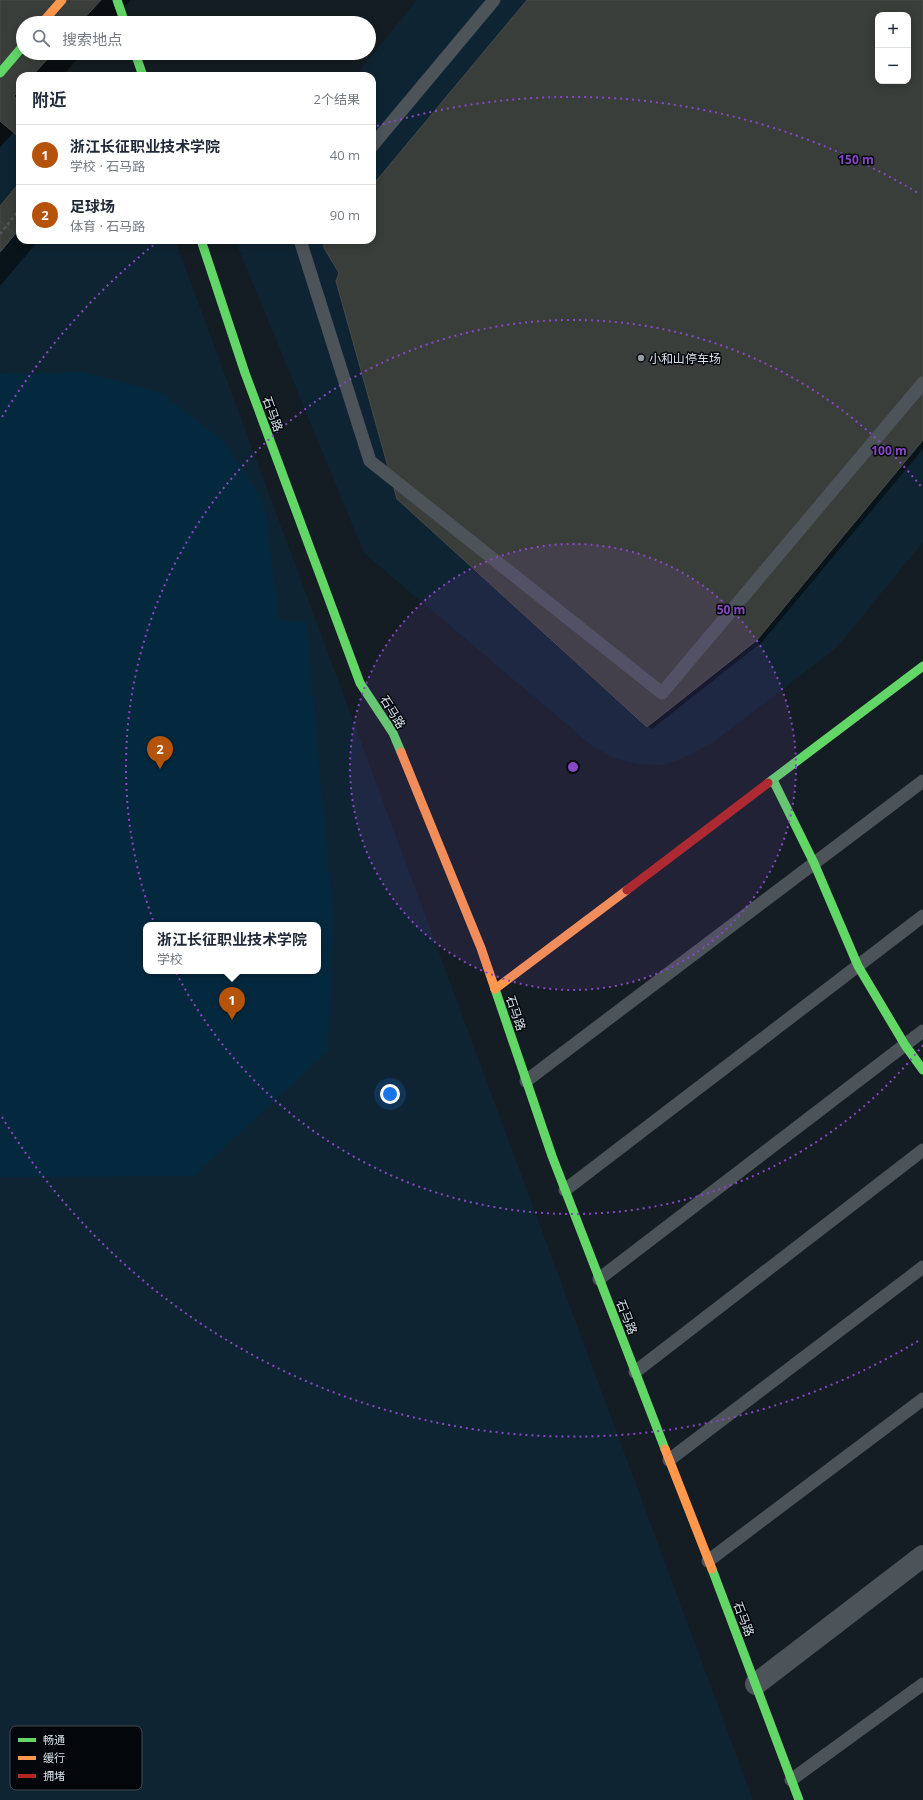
<!DOCTYPE html>
<html lang="zh">
<meta charset="utf-8">
<style>
body{margin:0;font-family:"Open Sans","Noto Sans SC",sans-serif;background:#f2f2f3;color:#1f2937}
.controls{position:absolute;right:12px;top:12px;display:grid;overflow:hidden;border-radius:8px;box-shadow:0 2px 10px #0003}
.controls button{width:36px;height:36px;display:grid;place-items:center;padding:0;border:0;border-bottom:1px solid #e0e1e3;background:#fff;color:#1f2937;font:20px sans-serif}
.you{position:absolute;left:390px;top:1094px;width:14px;height:14px;margin:-10px;border:3px solid #fff;border-radius:50%;background:#1a73e8;box-shadow:0 0 0 6px #1a73e833}
.badge{display:grid;place-items:center;width:26px;height:26px;border-radius:50%;background:#b45309;color:#fff;font-size:13px;font-weight:700}
.pin{position:absolute;translate:-50% -33px;filter:drop-shadow(0 1px 2px #0008)}
.pin::after{content:'';position:absolute;top:21px;width:14px;height:12px;background:inherit;clip-path:polygon(0 0,100% 0,50% 100%)}
.popup{position:absolute;left:143px;top:922px;width:178px;height:52px;box-sizing:border-box;display:grid;place-content:center;border-radius:8px;background:#fff;filter:drop-shadow(0 1px 3px #0005);font-size:13px;white-space:nowrap;color:#747a83}
.popup b{font-size:15px;color:#1f2937}
.popup::after{content:'';position:absolute;left:50%;top:100%;margin-left:-8px;border:8px solid transparent;border-top-color:#fff}
.list{margin:0;padding:0;list-style:none}
h2{display:flex;justify-content:space-between;align-items:center;height:52px;margin:0;padding:0 16px;font-size:17px}
h2 small{font-size:13px;font-weight:400;color:#747a83}
.list li{display:grid;grid-template-columns:26px 1fr auto;gap:12px;align-items:center;box-sizing:border-box;height:60px;padding:0 16px;border-top:1px solid #e0e1e3}
.list b{display:block;font-size:15px;white-space:nowrap}
.list p{margin:0;font-size:13px;white-space:nowrap;color:#747a83}
.list em{font-size:13px;font-style:normal;color:#747a83}
.icon{flex:none;width:22px;height:22px;fill:none;stroke:currentColor;stroke-width:2;stroke-linecap:round;stroke-linejoin:round}
.map{position:relative;flex:none;width:923px;height:1800px;overflow:hidden}
.search{position:absolute;background:#fff;box-shadow:0 2px 10px #0003;left:16px;top:16px;width:360px;height:44px;display:flex;align-items:center;gap:10px;box-sizing:border-box;padding:0 14px;border-radius:22px;color:#747a83;font-size:15px}
.panel{position:absolute;background:#fff;box-shadow:0 2px 10px #0003;left:16px;top:72px;width:360px;height:172px;border-radius:12px}
.map>svg:first-child{display:block}
</style>
<div class="map">
<svg width="923" height="1800" viewBox="0 0 923 1800">
<rect width="100%" height="100%" fill="#141d23"/>
<g fill="#0f2432" fill-rule="evenodd">
<path d="M417,0H923V542L848,634L834,650L712,743L686,757L664,765L638,764L614,758L591,745L364,553L235,240H372V76H355ZM878,15H908V81H878Z"/>
<path d="M20,124V240H175L753,1800H0V147ZM146,925H318V971H146Z"/>
</g>
<path fill="#04293e" fill-rule="evenodd" d="M84,372L160,392L224,441L264,502L279,620L306,622L333,916L328,1051L194,1176L0,1177V374ZM146,925H318V971H146Z"/>
<g fill="#0007" fill-rule="evenodd">
<path d="M0,0H131L110,23H23V53H83L62,76H20V137L14,132L0,147Z"/>
<path d="M528,0H923V449L762,642L652,729L647,726L340,273L329,240H372V188ZM878,15H908V81H878Z"/>
<path d="M20,184V240H39L0,286V207Z"/>
</g>
<g fill="#393e3b" stroke="#464b4c" fill-rule="evenodd">
<path d="M0,0H101L80,23H23V53H53L32,76H20V90L14,96L20,101V138L0,121Z"/>
<path d="M527,0H923V440L757,640L647,727L397,499L336,281L339,273L323,246L327,240H372V186ZM878,15H908V81H878Z"/>
<path d="M20,182V228L0,252V206Z"/>
<path d="M0,221L15,234L0,252Z"/>
</g>
<g fill="none" stroke-linecap="round" stroke-linejoin="round">
<path stroke="#50575c" stroke-width="2.5" stroke-dasharray="3 3" stroke-linecap="butt" d="M0,234L20,209"/>
<g stroke="#4c5359" stroke-width="13">
<path d="M372,146L494,0"/>
<path d="M300,240L370,461L662,693L923,383"/>
<path d="M526,1081L923,781"/>
<path d="M565,1190L923,916"/>
<path d="M599,1279L923,1031"/>
<path d="M635,1372L923,1150"/>
<path d="M669,1460L923,1267"/>
<path d="M708,1561L923,1399"/>
<path d="M791,1780L923,1684"/>
</g>
<path stroke="#4c5359" stroke-width="22" d="M756,1684L923,1556"/>
<g stroke="#63d668" stroke-width="9">
<path d="M117,0L125,23"/>
<path d="M135,53L143,76"/>
<path d="M0,73L23,46"/>
<path d="M201,240L245,373L360,683L393,733L401,752"/>
<path d="M773,780L814,863L858,966L905,1045L923,1070"/>
<path d="M768,783L923,666"/>
<path d="M495,989L552,1156L665,1449"/>
<path d="M712,1569L799,1800"/>
</g>
<g stroke="#ff974d" stroke-width="9">
<path d="M42,23L62,0"/>
<path d="M401,752L481,948L495,989"/>
<path d="M495,989L627,890"/>
<path d="M665,1449L712,1569"/>
</g>
<path stroke="#b3261e" stroke-width="9" d="M627,890L768,783"/>
</g>
<circle cx="573" cy="767" r="223" fill="#8947c5" fill-opacity=".12"/>
<g fill="none" stroke="#8947c5" stroke-width="2" stroke-dasharray="2 4">
<circle cx="573" cy="767" r="223"/>
<path d="M923 1045A447 447 0 1 1 923 489"/>
<path d="M918 1341A670 670 0 0 1 2 1117M2 417A670 670 0 0 1 156 243M377 126A670 670 0 0 1 918 193"/>
</g>
<circle fill="#939da4" stroke="#03070c" stroke-width="1.5" cx="641" cy="358" r="4"/>
<g text-anchor="middle" dominant-baseline="central" stroke-width="3" stroke-linejoin="round" paint-order="stroke">
<g font-size="12" fill="#d7e2e9" stroke="#03070c" text-anchor="start">
<text x="649" y="358">小和山停车场</text>
</g>
<g font-size="12" fill="#d7e2e9" stroke="#03070c">
<text transform="translate(273 414) rotate(70)">石马路</text>
<text transform="translate(393 712) rotate(58)">石马路</text>
<text transform="translate(516 1013) rotate(71)">石马路</text>
<text transform="translate(627 1317) rotate(69)">石马路</text>
<text transform="translate(744 1619) rotate(69)">石马路</text>
</g>
</g>
<rect x="10" y="1726" width="132" height="64" rx="6" fill="#03070c" stroke="#43494e" stroke-width="1"/>
<rect x="18" y="1738" width="18" height="4" fill="#63d668"/>
<rect x="18" y="1756" width="18" height="4" fill="#ff974d"/>
<rect x="18" y="1774" width="18" height="4" fill="#b3261e"/>
<g font-size="11" fill="#d7e2e9">
<text x="43" y="1744">畅通</text>
<text x="43" y="1762">缓行</text>
<text x="43" y="1780">拥堵</text>
</g>
<circle cx="573" cy="767" r="6" fill="#8947c5" stroke="#03070c" stroke-width="2"/>
<g font-size="12" text-anchor="middle" font-weight="bold" fill="#8947c5" stroke="#03070c" stroke-width="3" stroke-linejoin="round" paint-order="stroke">
<text x="856" y="164">150 m</text>
<text x="889" y="455">100 m</text>
<text x="731" y="614">50 m</text>
</g>
</svg>
<div class="controls">
<button>+</button>
<button>−</button>
</div>
<div class="you"></div>
<div class="pin badge" style="left:232px;top:1020px">1</div>
<div class="popup"><b>浙江长征职业技术学院</b>学校</div>
<div class="pin badge" style="left:160px;top:769px">2</div>
<div class="search"><svg class="icon" aria-label="search" viewBox="0 0 24 24"><circle cx="10" cy="10" r="6"/><path d="M15 15l6 6"/></svg>搜索地点</div>
<section class="panel">
<h2>附近<small>2个结果</small></h2>
<ul class="list">
<li><span class="badge">1</span><div><b>浙江长征职业技术学院</b><p>学校 · 石马路</p></div><em>40 m</em></li>
<li><span class="badge">2</span><div><b>足球场</b><p>体育 · 石马路</p></div><em>90 m</em></li>
</ul>
</section>
</div>
